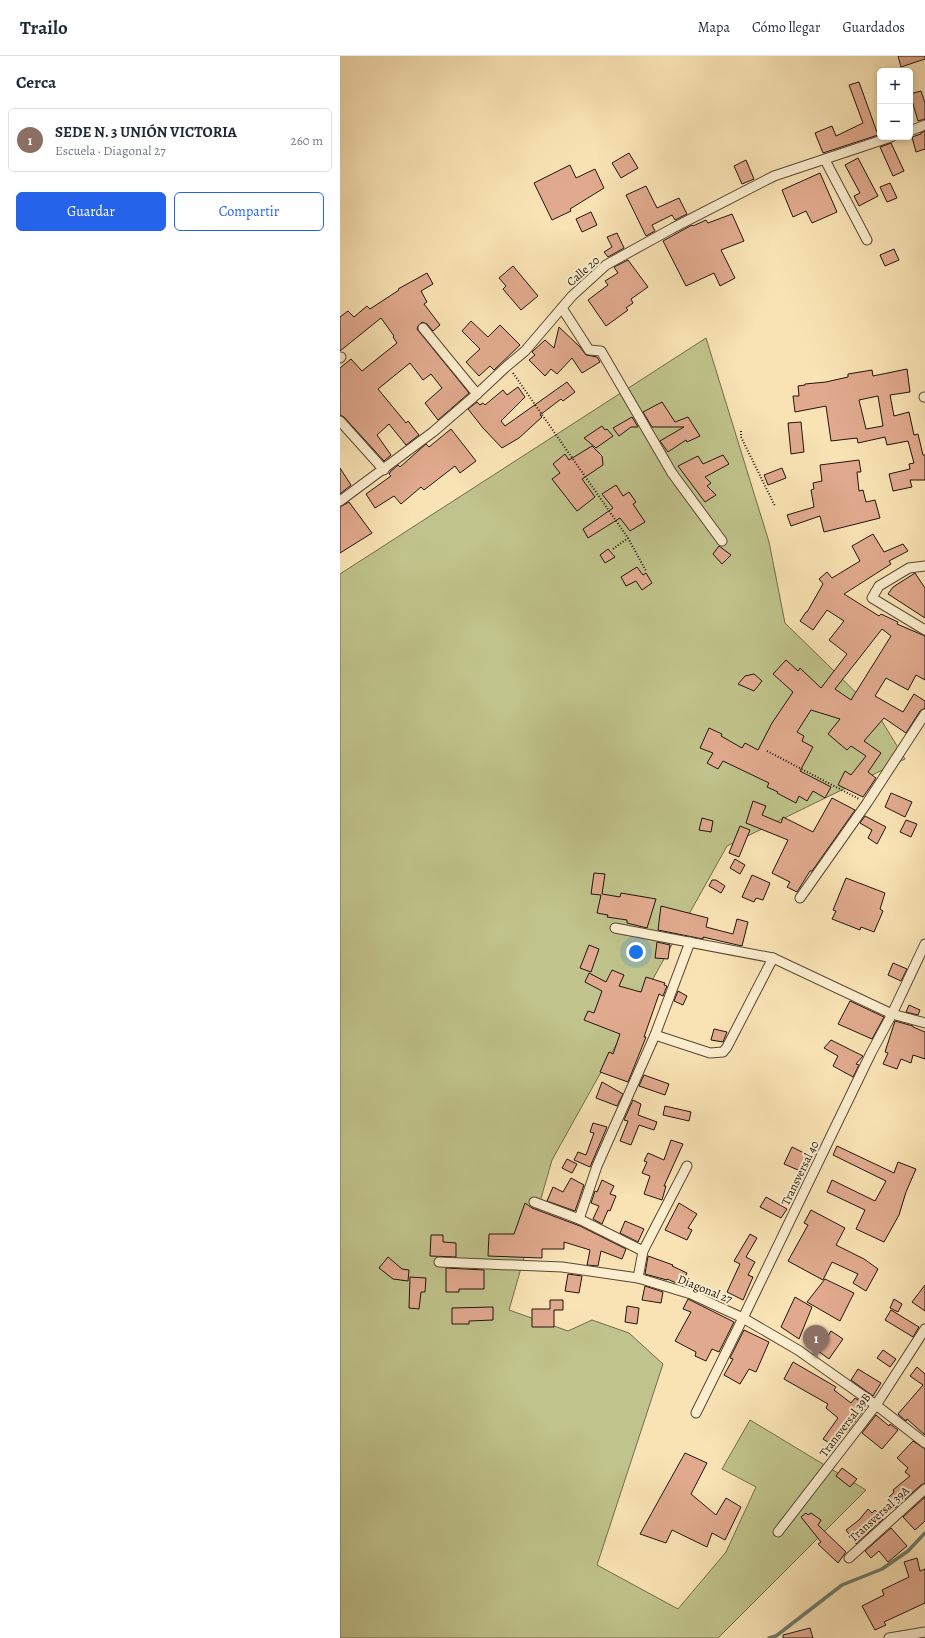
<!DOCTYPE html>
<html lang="es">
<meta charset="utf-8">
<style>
body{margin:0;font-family:Alegreya,serif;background:#f6f6f7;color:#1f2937}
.controls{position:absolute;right:12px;top:12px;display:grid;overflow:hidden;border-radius:6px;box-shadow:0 2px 6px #0003}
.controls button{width:36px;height:36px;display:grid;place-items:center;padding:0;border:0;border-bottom:1px solid #e0e1e3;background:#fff;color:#1f2937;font:20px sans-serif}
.you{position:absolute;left:296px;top:896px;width:14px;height:14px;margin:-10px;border:3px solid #fff;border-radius:50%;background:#1a73e8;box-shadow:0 0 0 6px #1a73e833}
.badge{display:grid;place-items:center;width:26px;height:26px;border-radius:50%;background:#2563eb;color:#fff;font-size:13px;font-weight:700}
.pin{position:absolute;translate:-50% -33px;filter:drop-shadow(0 1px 2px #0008)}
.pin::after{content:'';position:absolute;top:21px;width:14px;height:12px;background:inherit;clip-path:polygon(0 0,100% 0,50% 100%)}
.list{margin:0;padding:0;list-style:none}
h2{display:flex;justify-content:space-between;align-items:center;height:52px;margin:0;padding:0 16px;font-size:17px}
h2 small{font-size:13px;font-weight:400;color:#747a83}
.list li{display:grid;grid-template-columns:26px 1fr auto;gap:12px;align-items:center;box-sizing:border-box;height:64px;margin:0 8px 8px;padding:0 8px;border:1px solid #e0e1e3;border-radius:6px}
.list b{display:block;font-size:15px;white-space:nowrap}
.list p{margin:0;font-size:13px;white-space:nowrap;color:#747a83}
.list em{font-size:13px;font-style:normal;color:#747a83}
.actions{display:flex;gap:8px;padding:12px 16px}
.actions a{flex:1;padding:9px 0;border:1px solid #2563eb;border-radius:6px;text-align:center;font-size:14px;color:#2563eb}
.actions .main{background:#2563eb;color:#fff}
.map{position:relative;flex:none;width:585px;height:1582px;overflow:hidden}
header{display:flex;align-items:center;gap:24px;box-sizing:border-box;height:56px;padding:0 20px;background:#fff;border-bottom:1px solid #e0e1e3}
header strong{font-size:19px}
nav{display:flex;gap:22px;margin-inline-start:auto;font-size:14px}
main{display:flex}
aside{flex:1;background:#fff}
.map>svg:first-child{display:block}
</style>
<header>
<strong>Trailo</strong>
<nav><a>Mapa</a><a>Cómo llegar</a><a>Guardados</a></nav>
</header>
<main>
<aside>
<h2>Cerca<small></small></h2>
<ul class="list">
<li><span class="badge" style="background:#8d6e63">1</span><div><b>SEDE N. 3 UNIÓN VICTORIA</b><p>Escuela · Diagonal 27</p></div><em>260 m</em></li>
</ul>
<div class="actions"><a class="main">Guardar</a><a>Compartir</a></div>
</aside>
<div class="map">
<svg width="585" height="1582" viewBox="0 0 585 1582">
<rect width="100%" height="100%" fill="#f9e3b4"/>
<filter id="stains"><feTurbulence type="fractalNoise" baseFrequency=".005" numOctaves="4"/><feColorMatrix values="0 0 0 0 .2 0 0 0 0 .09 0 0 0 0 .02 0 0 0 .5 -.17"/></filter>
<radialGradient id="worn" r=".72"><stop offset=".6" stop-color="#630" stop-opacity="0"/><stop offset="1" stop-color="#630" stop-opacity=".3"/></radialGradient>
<path fill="#c0c38b" stroke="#716c4c" d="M366,282L429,486L445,567L537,657L565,703L387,790L212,1104L169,1254L228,1275L252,1264L289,1277L323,1308L257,1509L338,1553L386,1496L416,1431L382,1413L410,1364L526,1434L378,1582H0V518Z"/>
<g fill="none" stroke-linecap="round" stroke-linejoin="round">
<path stroke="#6c7a6d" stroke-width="3.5" d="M429,1582L436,1580L502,1529L542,1513L568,1495L585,1477"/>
</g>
<g fill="#e1aa8e" stroke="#22150c" fill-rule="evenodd">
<path d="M558,0H585V3L561,11Z"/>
<path d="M519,26L538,79L483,97L475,77L492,70L496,80L523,67L509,29Z"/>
<path d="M581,35L585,47V63L578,65L570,38Z"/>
<path d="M585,75V93L576,96L572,81L581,78V77Z"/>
<path d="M551,87L564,115L553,120L540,91Z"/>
<path d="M289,97L298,112L281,122L272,107Z"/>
<path d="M518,102L538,140L519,150L514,140L520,137L505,109Z"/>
<path d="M406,104L414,123L402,128L394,110Z"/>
<path d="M230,109L236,122L255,113L264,132L230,153L231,155L212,164L194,127Z"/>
<path d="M480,117L497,156L472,167L466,155L453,161L442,134Z"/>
<path d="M550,127L557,142L547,146L540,131Z"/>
<path d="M306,130L317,152L339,142L347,158L335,164L332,159L312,169L315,175L306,180L286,139Z"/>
<path d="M251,156L257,169L242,176L236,163Z"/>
<path d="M392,158L404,185L381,194L395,222L380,230L374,217L346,230L323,185L352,169L353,170L366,164L368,167Z"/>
<path d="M277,177L284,192L268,201L264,196L272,191L267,181Z"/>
<path d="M554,193L559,204L545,210L540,199Z"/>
<path d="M288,204L308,231L291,243L293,247L286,252L288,254L266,270L248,244L268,229L265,225L278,217L274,211Z"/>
<path d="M173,210L198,240L181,254L163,233L166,230L159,222Z"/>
<path d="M87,217L93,228L81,235L87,246L84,248L100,269L93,275L87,268L82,266L78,270L77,273L129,337L98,364L85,347L102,332L91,318L83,324L70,307L38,333L66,367L68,365L79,379L66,389L49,368L37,379L51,399L44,405L4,361L0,359V312L11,303L22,315L57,287L53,281L54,280L41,262L0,295V261L8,255L14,261L27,250L30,253L59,234L58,233Z"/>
<path d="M131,265L148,281L160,269L180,289L154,314L150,310L139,320L126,306L140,293L122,275Z"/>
<path d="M219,271L240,291L246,299L257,301L260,306L242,317L232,302L217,318L211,313L205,320L189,304L195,299L192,296L205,284L214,292Z"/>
<path d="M567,313L570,336L550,339L554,360L569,356L574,379L578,378L583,399H585V424H570L572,431L553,435L549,418L570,413L569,408L574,407L568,385L547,389L545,381L518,387L517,382L491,385L486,350L455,356L453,340H459L458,330L465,329V328L486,326L508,321V318L532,314L533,320ZM538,340L543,370L526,373L519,344Z"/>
<path d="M227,326L235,336L223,345L221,343L200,359L202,361L179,382L162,392L143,372L128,353L137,346L140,349L143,347L145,349L163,334L167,339L178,331L185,341L161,365L165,370Z"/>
<path d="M322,346L335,366L348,361L360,380L347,386L346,384L328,396L320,385L344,371H312L303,356Z"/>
<path d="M292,361L298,371H291L279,380L273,372Z"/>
<path d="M461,366L464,396L451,398L448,367Z"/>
<path d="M262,370L265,374L267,373L273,380L256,392L244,382Z"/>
<path d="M111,373L136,405L120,417L115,410L84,434L81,431L61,448L54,440L35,452L26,438L51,420L49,418L50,416L58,409L60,411L86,388L89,391Z"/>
<path d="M252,390L262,400L263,409L242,423L255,441L237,455L212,423L220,417L213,408L225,398L229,404Z"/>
<path d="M383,399L389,408L365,421L371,427L367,430L376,439L365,446L338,410L358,400L363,408Z"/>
<path d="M519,404L521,416H517L519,435L523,434L526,446L535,444L540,462L484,476L480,460L451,470L447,459L474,451L471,434L474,433L473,427L482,425L480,409Z"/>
<path d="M0,412L11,429L0,438Z"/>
<path d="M442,412L446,422L428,429L424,419Z"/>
<path d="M276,429L283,440L289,436L296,446L293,448L305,466L290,475L280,462L248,482L243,473L273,452L262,438Z"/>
<path d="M9,446L32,477L0,497V451Z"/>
<path d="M533,478L544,496L563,488L568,495L549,505L551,508L504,538L539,560L541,558L558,566L557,568L585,580V624L576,619L568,634L546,622L535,640L563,656L574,638L585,645V652L580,655L566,677L544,662L524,685L541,697L528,716L536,722L530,731L523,741L498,729L505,715L511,719L526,700L511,690L507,694L488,678L500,663L471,654L457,676L464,680L462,685L473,691L460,715L491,731L485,742L473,735L467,745L459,740L456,747L437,737L438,736L427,731L429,727L383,705L378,713L367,707L373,697L360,692L369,672L382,678L381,680L402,692L405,687L418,694L432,667L453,636L433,618L446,604L458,615L460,612L481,632L507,598L489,584L504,565L487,554L473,574L460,565L466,556H467L483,528L479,523L487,516L492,522L520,505L512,490ZM542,573L551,580L511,644L495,633Z"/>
<path d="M379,490L391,499L382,508L373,498Z"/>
<path d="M268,493L275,501L265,507L260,499Z"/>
<path d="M297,511L303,519L306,517L312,527L302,534L296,525L286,530L281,521Z"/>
<path d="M575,517L585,532V562L548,538L553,531Z"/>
<path d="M414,618L422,625L414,635L398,628L405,620Z"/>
<path d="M551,737L572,746L565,761L545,751Z"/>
<path d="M492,742L515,754L472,815H470L457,836L447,831L450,826L432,817L448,784L406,767L413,745L426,750L422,759L441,767L443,761L473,776Z"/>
<path d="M525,760L546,771L537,788L528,782L532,774L520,767Z"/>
<path d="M362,762L373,765L371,776L359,774Z"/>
<path d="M566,764L577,768L571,781L560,776Z"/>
<path d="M400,770L410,774L399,801L389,797Z"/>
<path d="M395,803L405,809L400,818L390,812Z"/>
<path d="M254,817L265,818L262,838L280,841L281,837L316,843L307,872L287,867V864L267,861L268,859L257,857L261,839L251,838Z"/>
<path d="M412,819L430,827L423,844L416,842L414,846L402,841Z"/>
<path d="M506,822L545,837L540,853L543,855L534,876L521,871L520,874L492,863L496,855L493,854Z"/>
<path d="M372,824H376L385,830L381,837L369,830Z"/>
<path d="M321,850L368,862L366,871L393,878L397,863L408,866L402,890L363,881V883L318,874Z"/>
<path d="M317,886L330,889L328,903L315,902Z"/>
<path d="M249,889L259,893L251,916L240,912Z"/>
<path d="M553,907L567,913L561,925L548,919Z"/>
<path d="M272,914L284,919L279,930L297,935L301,936L306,921L325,927L324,929L327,930L323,940L319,938L304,981H306L288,1026L260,1016L269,996L273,998L280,978L244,964L248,955L254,957L262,935L245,926L249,917L266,926Z"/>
<path d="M338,935L347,940L343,949L334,945Z"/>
<path d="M510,945L544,961L532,983L498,968Z"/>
<path d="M569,949L580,954L578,959L566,956Z"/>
<path d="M555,965L573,970V971L585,976V1003L573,999L571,1007L561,1003L557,1013L543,1008L548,997L545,996Z"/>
<path d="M374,973L387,976L383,986L371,984Z"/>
<path d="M491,984L523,1000L516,1008L519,1009L513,1021L493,1010L498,1000L484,992Z"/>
<path d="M304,1019L329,1028L325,1039L299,1030Z"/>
<path d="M262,1026L283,1038L277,1050L256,1042Z"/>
<path d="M293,1044L301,1048L298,1059L317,1066L314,1074L299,1069L291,1089L280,1085L288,1065L284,1064Z"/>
<path d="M325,1050L351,1056L349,1065L323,1059Z"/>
<path d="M253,1067L267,1071L250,1111L234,1104L238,1096L246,1099L254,1077L250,1076Z"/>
<path d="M331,1084L343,1088L324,1130H326L322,1144L304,1138L310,1120L302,1117L307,1106L304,1105L308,1097L324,1104Z"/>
<path d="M497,1090L554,1117L558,1106L576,1113L566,1136L559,1159L544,1186L516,1173L525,1154L487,1136L492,1124L535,1145L546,1125L493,1099Z"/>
<path d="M452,1091L472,1101L465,1117L444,1108Z"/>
<path d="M227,1103L237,1108L232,1117L222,1112Z"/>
<path d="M231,1122L244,1129L235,1155L207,1145L213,1131L223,1136Z"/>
<path d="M262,1124L274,1130L270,1138L276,1140L270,1155L268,1154L262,1168L253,1163L259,1150L251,1147L255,1135L257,1136Z"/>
<path d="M426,1141L447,1153L441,1162L420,1151Z"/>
<path d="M185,1147L192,1152L240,1170L286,1193L282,1203L261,1195L258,1210L247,1209L250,1194L224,1186V1193H202V1202L148,1200L149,1178H174Z"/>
<path d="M339,1147L357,1158L348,1172L352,1174L347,1184L325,1174Z"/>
<path d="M471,1154L505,1172L496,1189L524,1203L538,1213L526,1235L513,1227L518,1218L492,1206L483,1224L448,1205L468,1169L464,1167Z"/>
<path d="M285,1165L304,1173L298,1186L280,1177Z"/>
<path d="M410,1178L417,1182L406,1201L415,1206L408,1219L413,1221L403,1244L387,1236L400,1208L394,1205Z"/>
<path d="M91,1179H103V1186L116,1187V1201L90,1200Z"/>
<path d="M308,1200L333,1209L332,1210L347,1217L341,1229L327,1223V1224L305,1218Z"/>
<path d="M48,1201L62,1213L69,1214L68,1225L53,1223L39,1212Z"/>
<path d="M106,1212L144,1214V1233H119V1236H106Z"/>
<path d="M228,1218L242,1220L239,1237L225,1235Z"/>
<path d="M70,1221L86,1222L85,1236H81L79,1253L69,1252Z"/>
<path d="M485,1223L514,1237L500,1265L467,1246Z"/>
<path d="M585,1229V1255L572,1246Z"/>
<path d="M305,1230L323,1236L321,1247L302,1244Z"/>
<path d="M455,1241L472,1251L459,1283L441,1271Z"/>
<path d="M348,1243L394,1266L379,1296L372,1293L366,1305L355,1300L356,1296L335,1285L351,1256L343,1253Z"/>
<path d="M554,1243L562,1248L558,1256L550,1252Z"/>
<path d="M210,1244H223V1254H214V1271H192V1253H210Z"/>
<path d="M287,1250L299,1252L297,1268L285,1266Z"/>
<path d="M153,1251V1264L129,1265V1268H112V1252Z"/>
<path d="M551,1254L579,1271L573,1281L545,1264Z"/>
<path d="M404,1274L429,1286L416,1316L409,1313L400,1328L384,1319L393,1303L390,1302Z"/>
<path d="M491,1275L503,1283L489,1303L478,1295Z"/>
<path d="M543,1294L556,1303L550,1311L537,1302Z"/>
<path d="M453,1306L496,1331L494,1334L511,1347L515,1342L527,1350L507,1376L505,1375L494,1390L483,1383L498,1362L486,1352L488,1348L444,1323Z"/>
<path d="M577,1311L585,1318V1379L567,1363L566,1365L558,1358L583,1329L570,1320Z"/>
<path d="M518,1313L541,1327L533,1340L511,1324Z"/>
<path d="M536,1359L549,1370L550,1368L558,1374L542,1393L522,1377Z"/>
<path d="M573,1385L585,1393V1427L581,1429L555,1452L547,1443L554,1436L553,1434L570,1420L565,1416L568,1412L557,1402Z"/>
<path d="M345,1397L367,1407L351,1438L376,1459L386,1442L401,1451L385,1484L372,1477L367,1491L332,1474L326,1487L300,1478Z"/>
<path d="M502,1412L517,1423L510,1431L496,1420Z"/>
<path d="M585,1441V1465L575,1474L563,1461Z"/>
<path d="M528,1453L532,1457L535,1454L543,1463L516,1488L506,1474L519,1464Z"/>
<path d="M466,1457L468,1459L471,1457L481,1464L478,1469L506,1496L498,1507L478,1488L481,1486L461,1461Z"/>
<path d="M551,1472L567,1490L548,1506L539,1495L531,1502L525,1495Z"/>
<path d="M577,1502L580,1515L585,1513V1547L544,1566L546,1569L535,1574L522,1550L544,1539L542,1534L569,1521L564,1506Z"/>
<path d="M470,1572L473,1582H443V1579Z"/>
</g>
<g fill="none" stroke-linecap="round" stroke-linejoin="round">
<defs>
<g id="street">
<path d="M570,75L585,69"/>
<path d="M485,104L527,184"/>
<path d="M222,252L249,294L261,295L332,417L382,485"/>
<path d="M83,272L137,338"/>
<path d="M0,302L1,301"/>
<path d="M584,341H585"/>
<path d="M0,365L44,414"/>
<path d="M0,445L93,376L137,338L167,310L185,295L232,240L266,209L333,172L434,120L551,81"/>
<path d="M585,510L569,512L539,530L532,542L585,574"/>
<path d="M460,842L527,747L585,658"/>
<path d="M275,872L433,902L552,958L585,967"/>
<path d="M315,979L370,997L383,996L387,991L433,902"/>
<path d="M194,1146L239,1163L303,1195"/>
<path d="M239,1163L257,1110L315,979L350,886"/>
<path d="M99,1206L222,1211L298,1222L351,1238L403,1262L458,1294L536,1349L585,1387"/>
<path d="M298,1222L303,1195L347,1110"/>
<path d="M356,1357L403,1262L531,997L552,958L585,888"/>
<path d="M438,1476L536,1349L585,1273"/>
<path d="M509,1502L585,1433"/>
<path d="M549,1582L585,1576"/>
</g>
</defs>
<use href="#street" stroke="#584836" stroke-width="11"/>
<g stroke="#22150c" stroke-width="2" stroke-dasharray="1 2" stroke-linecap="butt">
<path d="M173,317L288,482L306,515"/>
<path d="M401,375V381L435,450"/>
<path d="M273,493L288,482"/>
<path d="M427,695L519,743"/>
</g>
<use href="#street" stroke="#fbedce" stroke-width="9"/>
</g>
<g text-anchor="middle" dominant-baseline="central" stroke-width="4" stroke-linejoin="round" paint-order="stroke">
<g font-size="12" fill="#22150c" stroke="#fbedce">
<text transform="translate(243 215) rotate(-41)">Calle 20</text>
<text transform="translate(460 1117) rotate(-64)">Transversal 40</text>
<text transform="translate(365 1233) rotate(22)">Diagonal 27</text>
<text transform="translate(505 1369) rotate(-53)">Transversal 39B</text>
<text transform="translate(539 1458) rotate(-42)">Transversal 39A</text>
</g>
</g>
<rect width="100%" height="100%" filter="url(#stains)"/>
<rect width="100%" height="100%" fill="url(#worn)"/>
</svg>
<div class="controls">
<button>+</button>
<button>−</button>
</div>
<div class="you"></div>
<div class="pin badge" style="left:476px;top:1302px;background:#8d6e63">1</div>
</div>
</main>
